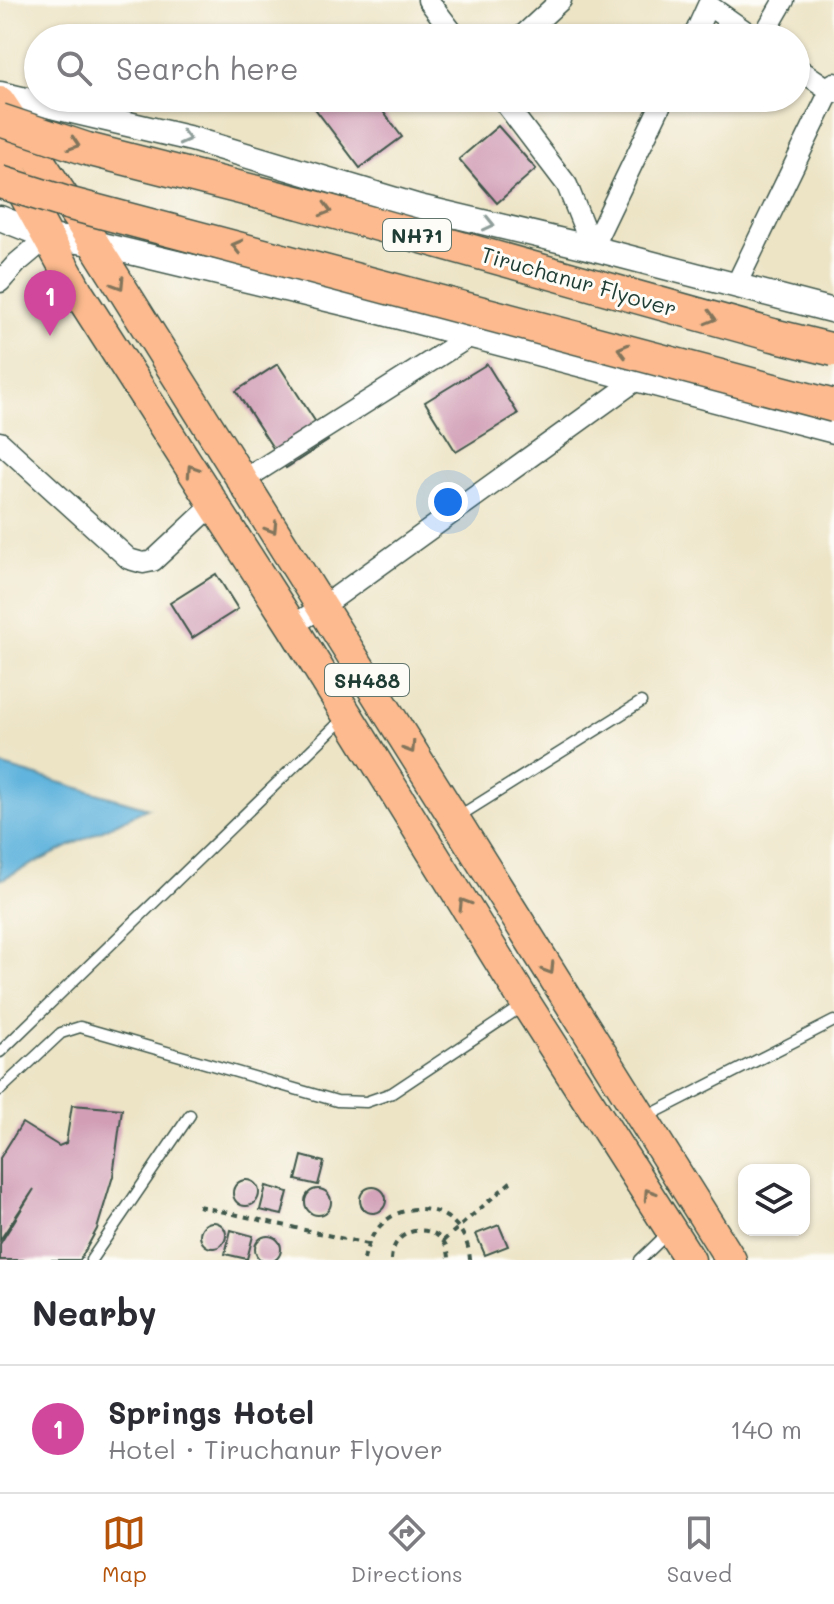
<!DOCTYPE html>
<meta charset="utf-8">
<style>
body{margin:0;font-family:Mali,sans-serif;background:#f2f2f3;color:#2b2b33}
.controls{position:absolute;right:24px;bottom:24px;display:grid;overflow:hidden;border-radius:16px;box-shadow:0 2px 6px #0004}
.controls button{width:72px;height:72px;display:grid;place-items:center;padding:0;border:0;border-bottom:2px solid #e1e1e2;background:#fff;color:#2b2b33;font:40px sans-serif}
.you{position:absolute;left:448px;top:502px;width:28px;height:28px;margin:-20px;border:6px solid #fff;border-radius:50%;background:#1a73e8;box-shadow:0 0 0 12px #1a73e833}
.badge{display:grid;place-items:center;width:52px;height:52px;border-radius:50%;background:#b45309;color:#fff;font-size:26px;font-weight:700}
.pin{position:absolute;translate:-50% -66px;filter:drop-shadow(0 2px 4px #0008)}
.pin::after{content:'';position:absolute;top:42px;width:28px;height:24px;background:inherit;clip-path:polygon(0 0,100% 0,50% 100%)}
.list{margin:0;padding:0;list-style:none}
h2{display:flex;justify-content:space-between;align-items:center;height:104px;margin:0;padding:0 32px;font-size:34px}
h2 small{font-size:26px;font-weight:400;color:#7c7c81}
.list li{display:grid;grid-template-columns:52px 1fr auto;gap:24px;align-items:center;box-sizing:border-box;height:128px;padding:0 32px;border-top:2px solid #e1e1e2}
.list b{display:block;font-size:30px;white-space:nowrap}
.list p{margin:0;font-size:26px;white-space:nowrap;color:#7c7c81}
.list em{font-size:26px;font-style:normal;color:#7c7c81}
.icon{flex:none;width:44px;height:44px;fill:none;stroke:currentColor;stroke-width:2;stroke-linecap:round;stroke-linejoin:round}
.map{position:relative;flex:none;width:834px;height:1260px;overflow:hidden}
.search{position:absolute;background:#fff;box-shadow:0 2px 6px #0004;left:24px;right:24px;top:24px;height:88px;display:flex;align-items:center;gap:20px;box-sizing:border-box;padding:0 28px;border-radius:44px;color:#7c7c81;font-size:30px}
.sheet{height:232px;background:#fff}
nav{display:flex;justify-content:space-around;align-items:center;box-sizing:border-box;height:112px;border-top:2px solid #e1e1e2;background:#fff;font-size:22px;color:#7c7c81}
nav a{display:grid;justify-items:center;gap:4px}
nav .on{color:#b45309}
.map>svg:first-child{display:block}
</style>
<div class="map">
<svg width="834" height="1260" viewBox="0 0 834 1260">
<rect width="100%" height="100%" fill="#fdfcf7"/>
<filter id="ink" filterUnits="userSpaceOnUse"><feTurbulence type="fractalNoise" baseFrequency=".0125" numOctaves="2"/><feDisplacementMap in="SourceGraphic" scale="16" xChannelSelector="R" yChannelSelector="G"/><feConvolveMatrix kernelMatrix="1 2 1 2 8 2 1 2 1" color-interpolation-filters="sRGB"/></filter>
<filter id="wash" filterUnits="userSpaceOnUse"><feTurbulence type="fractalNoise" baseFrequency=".006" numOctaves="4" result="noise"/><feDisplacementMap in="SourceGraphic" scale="32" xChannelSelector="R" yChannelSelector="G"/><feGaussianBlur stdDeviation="1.8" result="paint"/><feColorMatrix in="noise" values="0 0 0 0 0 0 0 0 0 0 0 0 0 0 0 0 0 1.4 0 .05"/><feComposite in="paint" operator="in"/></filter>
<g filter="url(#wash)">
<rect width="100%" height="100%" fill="#ede4c6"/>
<path fill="#61b4dd" stroke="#407888" stroke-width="2" d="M0,765L148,808L0,880Z"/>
<g id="blocks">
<g fill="#d19eb6">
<path d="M307,98H373L402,137L360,168Z"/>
<path d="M498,126L536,169L497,203L459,159Z"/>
<path d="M278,364L328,441L286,468L236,391Z"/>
<path d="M487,364L518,414L456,452L425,402Z"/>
<path d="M216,574L238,609L192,638L170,603Z"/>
<path d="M72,1105L122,1109L113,1176L97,1229L80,1260H0V1244L34,1189L0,1240V1158L22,1123L59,1146L66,1143Z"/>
<path d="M302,1156L324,1162L318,1185L296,1180Z"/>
<circle cx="246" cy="1193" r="13"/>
<path d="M266,1186L288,1192L282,1215L260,1210Z"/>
<circle cx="373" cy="1200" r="13"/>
<circle cx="318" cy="1202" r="13"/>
<circle cx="213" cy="1235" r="13"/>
<path d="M499,1225L508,1246L485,1255L476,1234Z"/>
<path d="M231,1230L253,1236L247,1259L225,1254Z"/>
<circle cx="268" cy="1249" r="13"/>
</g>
</g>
</g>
<g filter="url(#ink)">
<use href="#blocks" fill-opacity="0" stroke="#3e564a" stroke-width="2"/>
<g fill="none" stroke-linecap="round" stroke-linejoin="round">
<defs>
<g id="service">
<path d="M456,818L641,702"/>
<path d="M0,1052L345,717"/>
<path d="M0,1090L61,1033L80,1027L337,1101L366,1102L392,1093L524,1005"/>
<path d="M644,1118L834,1021"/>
<path d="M91,1260L190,1115"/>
<path d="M640,1260L667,1234"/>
</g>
<g id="minor">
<path d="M428,0L457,38"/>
<path d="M520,38L561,0"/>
<path d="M693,38L708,5L755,38"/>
<path d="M762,38L784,0"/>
<path d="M796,67L834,93"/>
<path d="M501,98L567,185L592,248"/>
<path d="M592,248L664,98"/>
<path d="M0,282L17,263L48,237"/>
<path d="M736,285L834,83"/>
<path d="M0,442L129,559L143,563L153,561L214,504"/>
<path d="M242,481L472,335"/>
<path d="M292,626L322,607L638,379"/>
</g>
<g id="tertiary">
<path d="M0,94L192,139L419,207L592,248L834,311"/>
<path d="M0,218L48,237L93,243L369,309L834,431"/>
</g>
<g id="primary">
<path d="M0,102L81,223L731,1260"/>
<path d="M0,151L79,294L292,626L523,999L690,1260"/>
</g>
</defs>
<use href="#service" stroke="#3e564a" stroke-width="13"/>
<use href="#minor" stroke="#3e564a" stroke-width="23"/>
<use href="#tertiary" stroke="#3e564a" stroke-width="27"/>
<use href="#primary" stroke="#3e564a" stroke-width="33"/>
<g stroke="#3e564a" stroke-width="4" stroke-dasharray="6 6" stroke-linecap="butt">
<path d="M198,1206L367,1244"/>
<path d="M443,1241L514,1179"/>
<path d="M364,1260C376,1190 466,1194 470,1260"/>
<path d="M391,1260C393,1220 449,1221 449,1260"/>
</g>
<use href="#service" stroke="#fff" stroke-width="10"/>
<use href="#minor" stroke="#fff" stroke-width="20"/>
<use href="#tertiary" stroke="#fff" stroke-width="24"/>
<use href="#primary" stroke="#fcba8e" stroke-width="30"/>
<defs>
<g id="trunk-bridge">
<path d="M0,120L87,149L300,203L773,335L834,350"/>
<path d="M0,182L67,203L834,406"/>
</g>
</defs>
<use href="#trunk-bridge" stroke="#3e564a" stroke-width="35" stroke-linecap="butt"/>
<use href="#trunk-bridge" stroke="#fcba8e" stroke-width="32"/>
</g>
<defs><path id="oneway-chevron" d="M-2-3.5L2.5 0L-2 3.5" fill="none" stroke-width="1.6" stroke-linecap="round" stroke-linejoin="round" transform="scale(2)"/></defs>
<g stroke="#8f9e9a">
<use href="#oneway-chevron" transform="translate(185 138) rotate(14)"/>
<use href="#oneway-chevron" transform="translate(489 224) rotate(13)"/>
</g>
<g stroke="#82755c">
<use href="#oneway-chevron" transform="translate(74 144) rotate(18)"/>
<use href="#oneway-chevron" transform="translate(326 210) rotate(16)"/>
<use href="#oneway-chevron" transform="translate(237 246) rotate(-166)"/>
<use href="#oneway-chevron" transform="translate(119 284) rotate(58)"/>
<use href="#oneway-chevron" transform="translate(711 318) rotate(16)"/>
<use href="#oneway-chevron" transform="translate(623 350) rotate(-165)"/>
<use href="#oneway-chevron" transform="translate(192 470) rotate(-123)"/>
<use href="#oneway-chevron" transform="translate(272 528) rotate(58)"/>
<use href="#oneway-chevron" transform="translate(410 748) rotate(58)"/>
<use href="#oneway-chevron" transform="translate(464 904) rotate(-122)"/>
<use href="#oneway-chevron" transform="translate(549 969) rotate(58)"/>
<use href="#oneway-chevron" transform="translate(649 1194) rotate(-123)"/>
</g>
</g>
<g text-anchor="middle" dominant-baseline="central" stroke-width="6" stroke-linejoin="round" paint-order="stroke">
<g fill="#fdfcf7" stroke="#62766e" stroke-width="2">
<rect x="383" y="219" width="68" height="32" rx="6"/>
<rect x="325" y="664" width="84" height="32" rx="6"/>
</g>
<g font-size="20" font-weight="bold" fill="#1f3d34">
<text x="417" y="235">NH71</text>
<text x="367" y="680">SH488</text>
</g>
<g font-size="22" fill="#1f3d34" stroke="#fdfcf7">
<text transform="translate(579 281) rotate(16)">Tiruchanur Flyover</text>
</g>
</g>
</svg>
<div class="controls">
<button><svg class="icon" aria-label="layers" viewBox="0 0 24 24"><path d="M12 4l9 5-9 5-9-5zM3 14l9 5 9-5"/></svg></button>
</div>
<div class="you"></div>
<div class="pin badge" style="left:50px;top:336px;background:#d1479c">1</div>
<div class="search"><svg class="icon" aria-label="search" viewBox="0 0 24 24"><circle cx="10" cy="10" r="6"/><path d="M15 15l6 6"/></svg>Search here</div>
</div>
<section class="sheet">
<h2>Nearby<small></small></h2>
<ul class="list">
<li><span class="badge" style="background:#d1479c">1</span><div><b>Springs Hotel</b><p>Hotel · Tiruchanur Flyover</p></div><em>140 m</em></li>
</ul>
</section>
<nav>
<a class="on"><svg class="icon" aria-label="map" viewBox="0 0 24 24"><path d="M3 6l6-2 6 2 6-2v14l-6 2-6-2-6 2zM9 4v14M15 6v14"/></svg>Map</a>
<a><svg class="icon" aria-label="directions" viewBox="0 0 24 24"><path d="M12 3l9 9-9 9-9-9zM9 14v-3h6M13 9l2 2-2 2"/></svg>Directions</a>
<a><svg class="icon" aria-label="saved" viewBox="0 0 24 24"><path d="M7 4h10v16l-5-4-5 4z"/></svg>Saved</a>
</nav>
